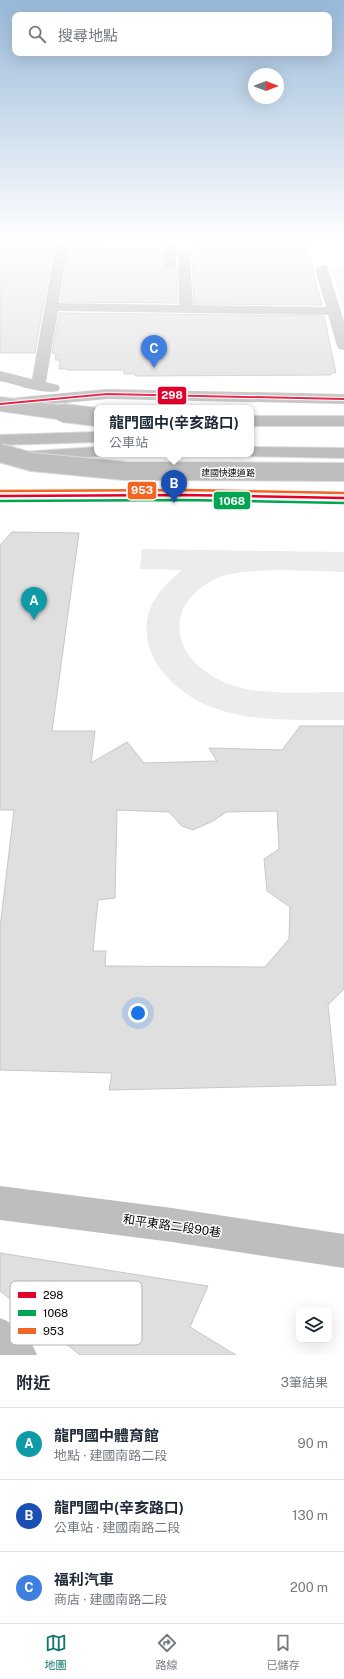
<!DOCTYPE html>
<html lang="zh-TW">
<meta charset="utf-8">
<style>
body{margin:0;font-family:"Public Sans","Noto Sans TC",sans-serif;background:#f2f2f3;color:#1f2937}
.controls{position:absolute;right:12px;bottom:12px;display:grid;overflow:hidden;border-radius:8px;box-shadow:0 4px 16px #0002}
.controls button{width:36px;height:36px;display:grid;place-items:center;padding:0;border:0;border-bottom:1px solid #e0e1e3;background:#fff;color:#1f2937;font:20px sans-serif}
.compass{position:absolute;left:248px;top:68px;width:36px;height:36px;border-radius:50%;background:#fff;box-shadow:0 4px 16px #0002;rotate:90deg}
.you{position:absolute;left:138px;top:1013px;width:14px;height:14px;margin:-10px;border:3px solid #fff;border-radius:50%;background:#1a73e8;box-shadow:0 0 0 6px #1a73e833}
.badge{display:grid;place-items:center;width:26px;height:26px;border-radius:50%;background:#0f766e;color:#fff;font-size:13px;font-weight:700}
.pin{position:absolute;translate:-50% -33px;filter:drop-shadow(0 1px 2px #0008)}
.pin::after{content:'';position:absolute;top:21px;width:14px;height:12px;background:inherit;clip-path:polygon(0 0,100% 0,50% 100%)}
.popup{position:absolute;left:94px;top:405px;width:160px;height:52px;box-sizing:border-box;display:grid;place-content:center;border-radius:8px;background:#fff;filter:drop-shadow(0 1px 3px #0005);font-size:13px;white-space:nowrap;color:#747a83}
.popup b{font-size:15px;color:#1f2937}
.popup::after{content:'';position:absolute;left:50%;top:100%;margin-left:-8px;border:8px solid transparent;border-top-color:#fff}
.list{margin:0;padding:0;list-style:none}
h2{display:flex;justify-content:space-between;align-items:center;height:52px;margin:0;padding:0 16px;font-size:17px}
h2 small{font-size:13px;font-weight:400;color:#747a83}
.list li{display:grid;grid-template-columns:26px 1fr auto;gap:12px;align-items:center;box-sizing:border-box;height:72px;padding:0 16px;border-top:1px solid #e0e1e3}
.list b{display:block;font-size:15px;white-space:nowrap}
.list p{margin:0;font-size:13px;white-space:nowrap;color:#747a83}
.list em{font-size:13px;font-style:normal;color:#747a83}
.icon{flex:none;width:22px;height:22px;fill:none;stroke:currentColor;stroke-width:2;stroke-linecap:round;stroke-linejoin:round}
.map{position:relative;flex:none;width:344px;height:1355px;overflow:hidden}
.search{position:absolute;background:#fff;box-shadow:0 4px 16px #0002;left:12px;right:12px;top:12px;height:44px;display:flex;align-items:center;gap:10px;box-sizing:border-box;padding:0 14px;border-radius:8px;color:#747a83;font-size:15px}
.sheet{height:268px;background:#fff}
nav{display:flex;justify-content:space-around;align-items:center;box-sizing:border-box;height:56px;border-top:1px solid #e0e1e3;background:#fff;font-size:11px;color:#747a83}
nav a{display:grid;justify-items:center;gap:2px}
nav .on{color:#0f766e}
.map>svg:first-child{display:block}
</style>
<div class="map">
<svg width="344" height="1355" viewBox="0 0 344 1355">
<rect width="100%" height="100%" fill="#fff"/>
<g fill="#ececec">
<path d="M331,267H344V307H343Z"/>
<path d="M142,549L344,552V572C310,572 251,566 220,577C202,584 183,600 180,620C174,662 223,688 259,691C287,694 316,692 344,692V720C286,719 219,726 173,683C161,672 152,659 148,642C141,609 159,590 182,570L140,569Z"/>
</g>
<g fill="#dfdfdf" stroke="#c7c7c7" fill-rule="evenodd">
<path d="M5,237H55L35,353H0V253Z"/>
<path d="M70,237H101L100,250H162L164,269L175,270L177,268V303L61,302Z"/>
<path d="M217,237H299V240H305L322,305L194,304L192,258L185,253L178,257V250H199V238Z"/>
<path d="M59,313L324,316L336,373H331V375L135,376L136,374H124V370H67V369H59L60,360H55L56,353H52Z"/>
<path d="M12,532L79,533L52,731H95L91,763L127,742L144,763L217,761L209,748L282,750L300,726H344V989L328,1005L336,1085L109,1090L112,1073L0,1070V928L14,810H0V545ZM117,810L169,812L182,826L193,830L213,821L226,812L277,811L279,849L264,859L267,891L290,907L289,939L265,967L105,966L106,951H93L98,900L115,898Z"/>
<path d="M0,1253L208,1286L190,1327L236,1355H80L0,1291Z"/>
</g>
<g fill="none" stroke-linecap="round" stroke-linejoin="round">
<defs>
<g id="highway">
<rect x="251" y="416" width="93" height="10"/>
<path d="M97,432V442L0,445V435Z"/>
<path d="M97,447V454H104L103,456L21,462L15,461L12,457L15,453L21,452Z"/>
<path d="M251,447L344,448V458L245,456L244,454H251Z"/>
</g>
</defs>
<use href="#highway" stroke="#dbdbdb" stroke-width="2"/>
<g fill="#bebebe" fill-rule="evenodd">
<path d="M57,237H69L59,303L179,305L178,258L184,254L190,258L193,305L326,307L315,269L322,265L327,266L344,321V350L339,349L337,346L328,315L58,311L46,382L58,385L60,388L58,391C42,395 16,384 0,381V371L32,379Z"/>
<path d="M164,237H176V265L175,268H165L164,265Z"/>
<path d="M107,389L344,394V404L107,399L0,409V399Z"/>
<path d="M185,489L344,492V504L185,501L0,502V490Z"/>
<path d="M0,1186L172,1208L344,1234V1268L172,1242L0,1220Z"/>
<path d="M0,1318C18,1325 30,1337 37,1355H0Z"/>
</g>
<use href="#highway" fill="#bebebe" fill-rule="evenodd"/>
<defs>
<path id="highway-bridge-far1" d="M0,404L72,414"/>
<g id="highway-bridge">
<path d="M63,413L97,417"/>
<path d="M0,453L32,462L125,471L344,472"/>
</g>
</defs>
<use href="#highway-bridge-far1" stroke="#dbdbdb" stroke-width="16" stroke-linecap="butt"/>
<use href="#highway-bridge" stroke="#dbdbdb" stroke-width="20" stroke-linecap="butt"/>
<use href="#highway-bridge-far1" stroke="#bebebe" stroke-width="14"/>
<use href="#highway-bridge" stroke="#bebebe" stroke-width="18"/>
<defs>
<path id="bus-1-far1" d="M0,404L107,394L344,399"/>
<path id="bus-1" d="M0,496L185,495L344,498"/>
<path id="bus-2" d="M0,501L185,500L344,503"/>
<path id="bus-3" d="M0,491L185,490L344,493"/>
</defs>
<use href="#bus-1-far1" stroke="#fff" stroke-width="4"/>
<use href="#bus-1" stroke="#fff" stroke-width="5"/>
<use href="#bus-2" stroke="#fff" stroke-width="5"/>
<use href="#bus-3" stroke="#fff" stroke-width="5"/>
<use href="#bus-1-far1" stroke="#e4002b" stroke-width="2"/>
<use href="#bus-1" stroke="#e4002b" stroke-width="2.5"/>
<use href="#bus-2" stroke="#00a651" stroke-width="2.5"/>
<use href="#bus-3" stroke="#f26522" stroke-width="2.5"/>
</g>
<linearGradient id="sky" x2="0" y2="1"><stop stop-color="#97b8d8"/><stop offset="0.56" stop-color="#fff"/><stop offset="1" stop-color="#fff" stop-opacity="0"/></linearGradient>
<rect width="344" height="427" fill="url(#sky)"/>
<g text-anchor="middle" dominant-baseline="central" stroke-width="3" stroke-linejoin="round" paint-order="stroke">
<g font-size="9" fill="#000" stroke="#fff">
<text x="228" y="472">建國快速道路</text>
</g>
<g font-size="12" fill="#000" stroke="#fff">
<text transform="translate(172 1226) rotate(8)">和平東路二段90巷</text>
</g>
</g>
<rect x="10" y="1281" width="132" height="64" rx="6" fill="#fff" stroke="#b2b2b2" stroke-width="1"/>
<rect x="18" y="1292" width="18" height="6" fill="#e4002b"/>
<rect x="18" y="1310" width="18" height="6" fill="#00a651"/>
<rect x="18" y="1328" width="18" height="6" fill="#f26522"/>
<g font-size="11" fill="#000">
<text x="43" y="1299">298</text>
<text x="43" y="1317">1068</text>
<text x="43" y="1335">953</text>
</g>
<g stroke="#fff" stroke-width="1.5">
<rect x="157" y="386" width="30" height="19" rx="4" fill="#e4002b"/>
<rect x="127" y="481" width="30" height="19" rx="4" fill="#f26522"/>
<rect x="213" y="491" width="38" height="19" rx="4" fill="#00a651"/>
</g>
<g font-size="11" text-anchor="middle" font-weight="bold" fill="#fff">
<text x="172" y="399">298</text>
<text x="142" y="494">953</text>
<text x="232" y="505">1068</text>
</g>
</svg>
<div class="controls">
<button><svg class="icon" aria-label="layers" viewBox="0 0 24 24"><path d="M12 4l9 5-9 5-9-5zM3 14l9 5 9-5"/></svg></button>
</div>
<svg class="compass" viewBox="-18 -18 36 36"><path d="M0-13l5 13h-10z" fill="#e53935"/><path d="M0 13l5-13h-10z" fill="#747a83"/></svg>
<div class="you"></div>
<div class="pin badge" style="left:34px;top:620px;background:#0f9aa8">A</div>
<div class="pin badge" style="left:174px;top:503px;background:#1a4fb4">B</div>
<div class="popup"><b>龍門國中(辛亥路口)</b>公車站</div>
<div class="pin badge" style="left:154px;top:368px;background:#3f7fe0">C</div>
<div class="search"><svg class="icon" aria-label="search" viewBox="0 0 24 24"><circle cx="10" cy="10" r="6"/><path d="M15 15l6 6"/></svg>搜尋地點</div>
</div>
<section class="sheet">
<h2>附近<small>3筆結果</small></h2>
<ul class="list">
<li><span class="badge" style="background:#0f9aa8">A</span><div><b>龍門國中體育館</b><p>地點 · 建國南路二段</p></div><em>90 m</em></li>
<li><span class="badge" style="background:#1a4fb4">B</span><div><b>龍門國中(辛亥路口)</b><p>公車站 · 建國南路二段</p></div><em>130 m</em></li>
<li><span class="badge" style="background:#3f7fe0">C</span><div><b>福利汽車</b><p>商店 · 建國南路二段</p></div><em>200 m</em></li>
</ul>
</section>
<nav>
<a class="on"><svg class="icon" aria-label="map" viewBox="0 0 24 24"><path d="M3 6l6-2 6 2 6-2v14l-6 2-6-2-6 2zM9 4v14M15 6v14"/></svg>地圖</a>
<a><svg class="icon" aria-label="directions" viewBox="0 0 24 24"><path d="M12 3l9 9-9 9-9-9zM9 14v-3h6M13 9l2 2-2 2"/></svg>路線</a>
<a><svg class="icon" aria-label="saved" viewBox="0 0 24 24"><path d="M7 4h10v16l-5-4-5 4z"/></svg>已儲存</a>
</nav>
